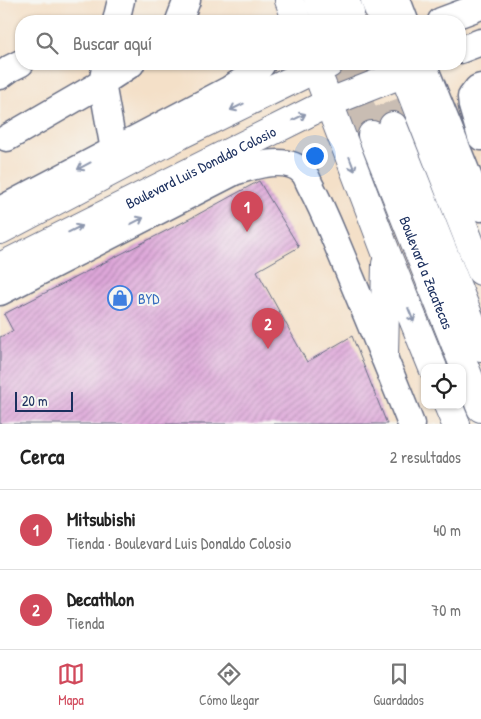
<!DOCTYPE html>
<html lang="es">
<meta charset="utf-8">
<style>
body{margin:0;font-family:"Patrick Hand",sans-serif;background:#f2f2f2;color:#222}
.controls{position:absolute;right:15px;bottom:15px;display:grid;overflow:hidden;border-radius:10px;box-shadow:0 1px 4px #0004}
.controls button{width:45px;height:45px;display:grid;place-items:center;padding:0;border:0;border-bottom:1px solid #e0e0e0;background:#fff;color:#222;font:25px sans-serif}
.scale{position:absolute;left:15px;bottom:12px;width:58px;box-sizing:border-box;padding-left:5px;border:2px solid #1b2f5e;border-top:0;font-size:14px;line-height:18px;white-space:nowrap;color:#1b2f5e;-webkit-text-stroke:4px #f6f6f2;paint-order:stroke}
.you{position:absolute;left:314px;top:155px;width:18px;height:18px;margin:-12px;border:4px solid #fff;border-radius:50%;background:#1a73e8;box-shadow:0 0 0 8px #1a73e833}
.badge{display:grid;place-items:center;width:32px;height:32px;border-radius:50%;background:#d1495b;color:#fff;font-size:16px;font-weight:700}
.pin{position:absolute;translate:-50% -41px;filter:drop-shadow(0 1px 2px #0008)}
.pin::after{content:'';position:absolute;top:26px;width:18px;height:15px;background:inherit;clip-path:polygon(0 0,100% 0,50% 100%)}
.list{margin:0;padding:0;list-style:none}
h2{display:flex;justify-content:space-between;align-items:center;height:65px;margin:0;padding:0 20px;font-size:21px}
h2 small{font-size:16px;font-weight:400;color:#767676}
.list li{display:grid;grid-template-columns:32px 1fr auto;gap:15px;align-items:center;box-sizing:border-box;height:80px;padding:0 20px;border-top:1px solid #e0e0e0}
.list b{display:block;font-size:19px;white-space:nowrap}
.list p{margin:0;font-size:16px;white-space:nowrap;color:#767676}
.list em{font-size:16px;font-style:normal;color:#767676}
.icon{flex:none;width:28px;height:28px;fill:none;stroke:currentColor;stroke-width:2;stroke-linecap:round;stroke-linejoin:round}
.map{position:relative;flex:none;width:481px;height:424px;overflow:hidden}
.search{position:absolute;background:#fff;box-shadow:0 1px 4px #0004;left:15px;right:15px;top:15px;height:55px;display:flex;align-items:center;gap:12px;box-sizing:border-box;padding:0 18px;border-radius:20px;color:#767676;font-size:19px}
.sheet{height:225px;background:#fff}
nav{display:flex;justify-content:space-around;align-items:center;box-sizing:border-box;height:70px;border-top:1px solid #e0e0e0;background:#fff;font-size:14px;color:#767676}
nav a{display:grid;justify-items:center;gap:2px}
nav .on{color:#d1495b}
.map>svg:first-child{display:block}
</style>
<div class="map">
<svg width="481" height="424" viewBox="0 0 481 424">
<defs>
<pattern id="building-hatch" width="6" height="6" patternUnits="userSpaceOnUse" patternTransform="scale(1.25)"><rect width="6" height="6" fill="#dea7d9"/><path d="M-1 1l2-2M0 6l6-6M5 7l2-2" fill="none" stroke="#b388b3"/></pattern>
</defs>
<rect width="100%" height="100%" fill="#f6f6f2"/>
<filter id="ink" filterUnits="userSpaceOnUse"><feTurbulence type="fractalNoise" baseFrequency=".02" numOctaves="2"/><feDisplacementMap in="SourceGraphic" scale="10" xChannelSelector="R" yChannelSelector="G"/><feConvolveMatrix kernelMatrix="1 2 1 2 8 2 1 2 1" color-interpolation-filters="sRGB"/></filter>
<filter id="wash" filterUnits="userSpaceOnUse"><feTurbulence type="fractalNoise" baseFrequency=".0096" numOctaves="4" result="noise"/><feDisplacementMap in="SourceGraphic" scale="20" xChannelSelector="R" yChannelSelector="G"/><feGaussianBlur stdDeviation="1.12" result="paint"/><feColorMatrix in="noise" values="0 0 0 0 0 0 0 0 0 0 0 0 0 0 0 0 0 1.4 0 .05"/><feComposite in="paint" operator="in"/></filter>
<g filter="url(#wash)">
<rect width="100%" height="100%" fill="#f4e0c8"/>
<g id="blocks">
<path fill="url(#building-hatch)" d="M259,181L299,247L257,271L307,362L352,336L387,424H0V337L13,331L4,314L195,216Z"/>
</g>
</g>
<g filter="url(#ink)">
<use href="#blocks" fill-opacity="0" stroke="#676d83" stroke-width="1"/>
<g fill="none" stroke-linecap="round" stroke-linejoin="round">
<g stroke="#c9bdb3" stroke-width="28" stroke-dasharray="28 14" stroke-linecap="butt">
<path d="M344,64L372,135"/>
<path d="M370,64L393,126"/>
</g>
<defs>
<g id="minor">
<path d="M397,0L405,21"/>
<path d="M116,21L121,0"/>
<path d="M179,21L187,0"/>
<path d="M441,21L481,6"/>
<path d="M460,50L481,42"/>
<path d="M423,64L481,208"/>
<path d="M0,76L11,68L21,63"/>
<path d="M481,87L478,88L471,97L472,106L481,137"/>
<path d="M7,138L102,83L106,64"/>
<path d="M114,150L102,83L131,64"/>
<path d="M0,210L230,89L256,72L262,64"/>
<path d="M0,292L234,172C252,166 287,155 303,172C306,175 308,181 310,185C319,202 327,220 334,237C360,299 386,361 411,424"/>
</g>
<g id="major">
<path d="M289,0L297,21"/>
<path d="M318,0L327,21"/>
<path d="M345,0L350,13"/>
<path d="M375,0L383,21"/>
<path d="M400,64L481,271"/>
<path d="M322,85L387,255L433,368"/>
<path d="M393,126L481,347"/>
<path id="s1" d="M372,135L481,408"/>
<path d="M0,230L182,134L315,69L329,64"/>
<path d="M36,255L79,250"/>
<path id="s2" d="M0,267L328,103L404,73"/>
<path d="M384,355L386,264"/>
<path d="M448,405L456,424"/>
</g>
</defs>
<use href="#minor" stroke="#676d83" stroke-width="29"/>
<use href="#major" stroke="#676d83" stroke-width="30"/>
<use href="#minor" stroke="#fff" stroke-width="26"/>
<use href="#major" stroke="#fff" stroke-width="28"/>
</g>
<defs><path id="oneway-shaft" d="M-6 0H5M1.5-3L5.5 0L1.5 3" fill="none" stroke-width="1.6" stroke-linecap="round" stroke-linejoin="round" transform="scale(1.25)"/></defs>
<g stroke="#8d97ae">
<use href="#oneway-shaft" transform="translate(237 107) rotate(154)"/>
<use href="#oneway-shaft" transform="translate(299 117) rotate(-26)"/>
<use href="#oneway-shaft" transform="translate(352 164) rotate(69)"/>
<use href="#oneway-shaft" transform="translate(84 166) rotate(152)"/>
<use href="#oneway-shaft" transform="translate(137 221) rotate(-27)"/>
<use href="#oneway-shaft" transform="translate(75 229) rotate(-26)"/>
<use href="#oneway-shaft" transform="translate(411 315) rotate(68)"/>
</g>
</g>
<defs>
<symbol id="shop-ring" viewBox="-11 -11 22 22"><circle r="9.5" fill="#f6f6f2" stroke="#3f7fe0" stroke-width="1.5"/><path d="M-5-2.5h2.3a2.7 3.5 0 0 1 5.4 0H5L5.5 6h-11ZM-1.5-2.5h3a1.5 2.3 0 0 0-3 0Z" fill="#3f7fe0"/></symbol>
</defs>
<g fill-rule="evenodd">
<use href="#shop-ring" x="106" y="284" width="28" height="28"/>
</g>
<g text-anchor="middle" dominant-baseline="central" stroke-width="4" stroke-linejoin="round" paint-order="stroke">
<g font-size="15" fill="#1b2f5e" stroke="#f6f6f2">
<text stroke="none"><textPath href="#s2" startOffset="224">Boulevard Luis Donaldo Colosio</textPath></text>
<text stroke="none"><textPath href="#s1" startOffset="148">Boulevard a Zacatecas</textPath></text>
</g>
<g font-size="15" fill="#366cbe" stroke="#f6f6f2" text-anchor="start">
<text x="138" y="298">BYD</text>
</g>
</g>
</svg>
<div class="controls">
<button><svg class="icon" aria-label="locate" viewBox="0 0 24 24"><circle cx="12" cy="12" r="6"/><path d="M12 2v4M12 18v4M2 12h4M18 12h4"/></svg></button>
</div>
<div class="scale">20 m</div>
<div class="you"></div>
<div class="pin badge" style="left:247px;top:232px">1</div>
<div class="pin badge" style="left:268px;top:349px">2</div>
<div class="search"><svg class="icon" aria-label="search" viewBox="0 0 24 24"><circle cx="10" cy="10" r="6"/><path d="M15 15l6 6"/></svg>Buscar aquí</div>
</div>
<section class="sheet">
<h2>Cerca<small>2 resultados</small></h2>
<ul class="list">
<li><span class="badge">1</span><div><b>Mitsubishi</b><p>Tienda · Boulevard Luis Donaldo Colosio</p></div><em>40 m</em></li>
<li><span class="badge">2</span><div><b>Decathlon</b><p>Tienda</p></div><em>70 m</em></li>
</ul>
</section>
<nav>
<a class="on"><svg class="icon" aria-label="map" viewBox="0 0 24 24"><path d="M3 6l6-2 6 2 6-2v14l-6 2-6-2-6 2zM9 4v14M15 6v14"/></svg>Mapa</a>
<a><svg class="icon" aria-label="directions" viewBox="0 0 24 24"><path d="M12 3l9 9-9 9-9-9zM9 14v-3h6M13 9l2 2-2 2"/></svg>Cómo llegar</a>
<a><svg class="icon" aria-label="saved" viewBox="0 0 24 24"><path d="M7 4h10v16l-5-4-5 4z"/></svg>Guardados</a>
</nav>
